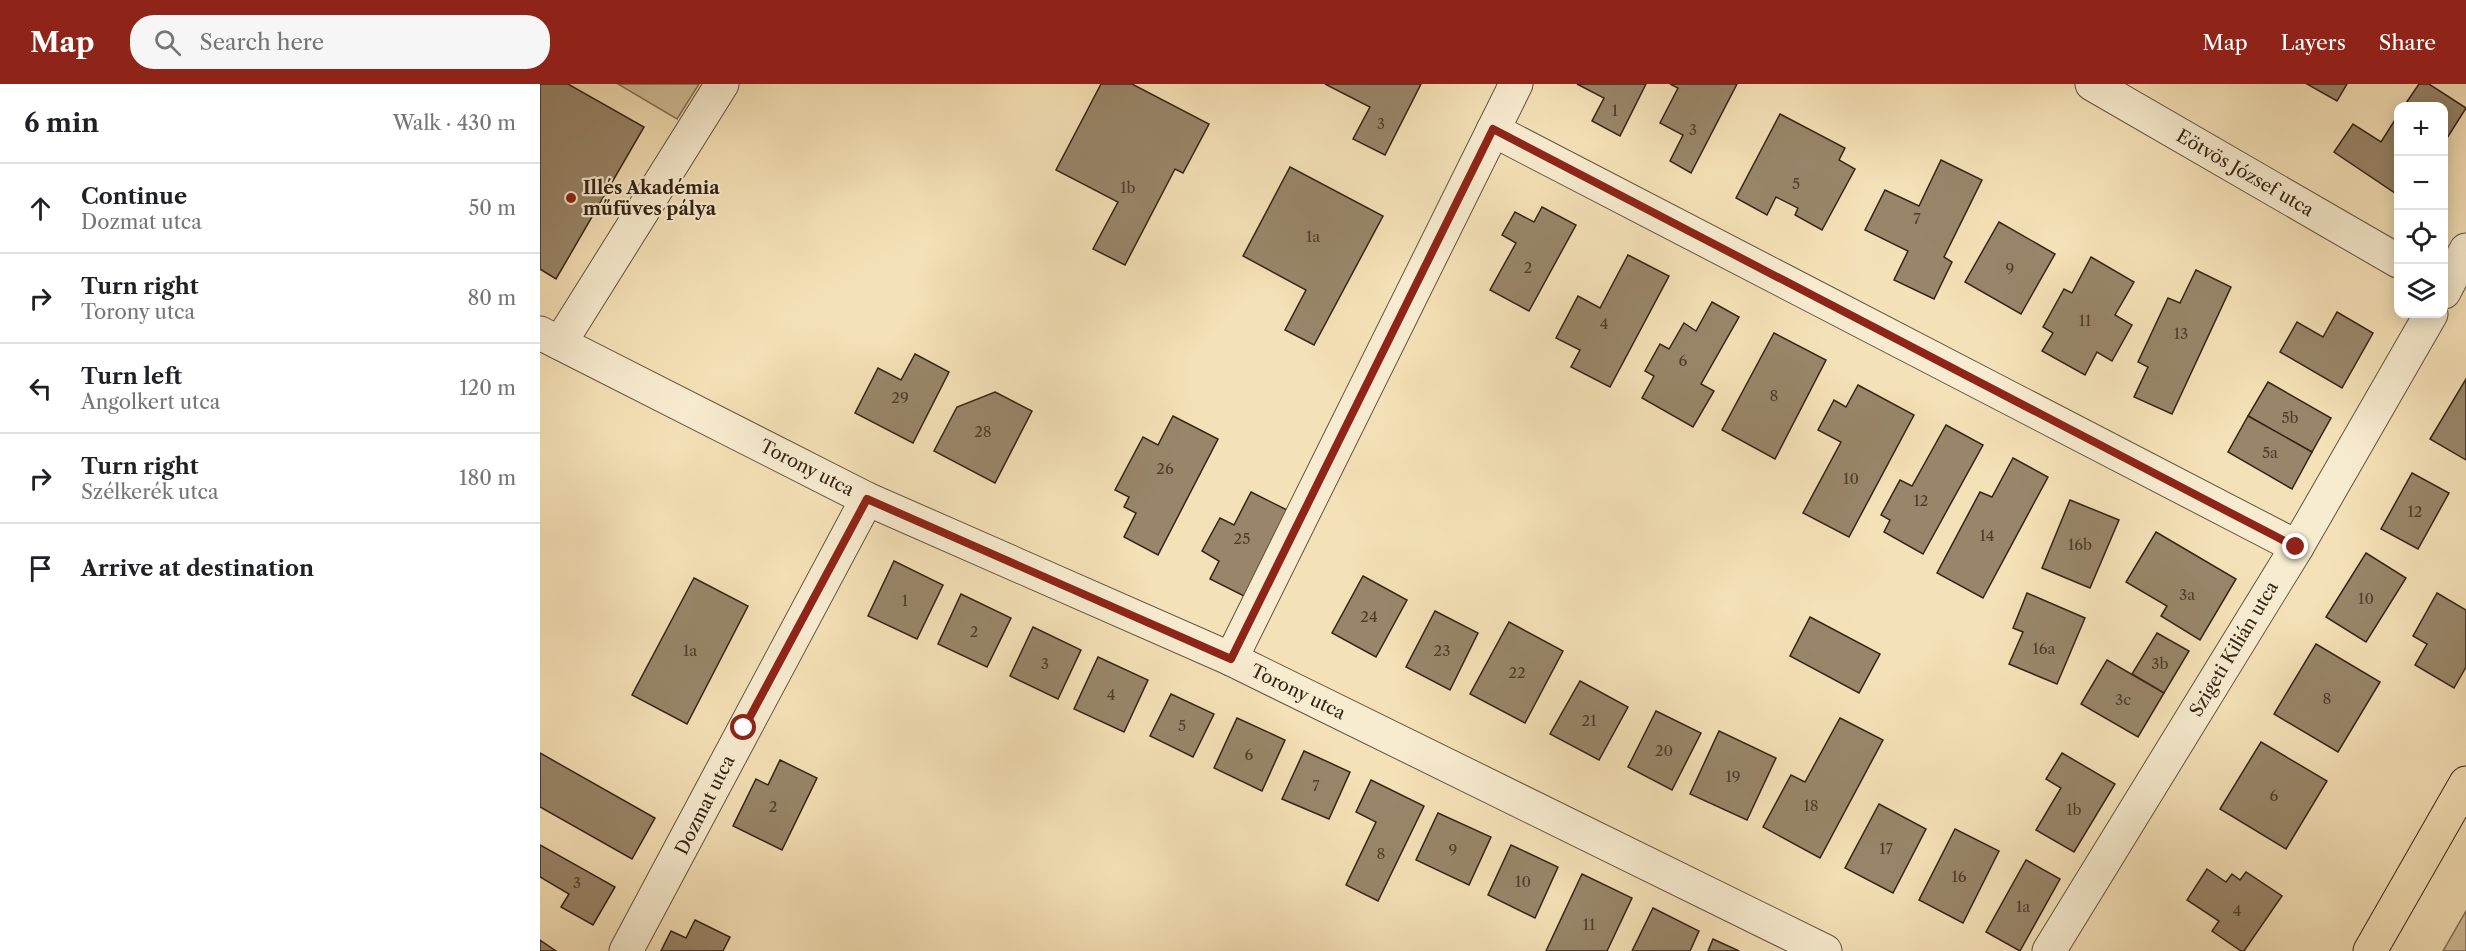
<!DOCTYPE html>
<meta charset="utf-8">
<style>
body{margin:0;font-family:"Libre Caslon Text",serif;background:#f6f6f6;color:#202124}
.controls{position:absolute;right:18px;top:18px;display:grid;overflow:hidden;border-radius:12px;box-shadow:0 3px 15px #0003}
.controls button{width:54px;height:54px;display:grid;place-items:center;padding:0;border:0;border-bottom:2px solid #e0e0e0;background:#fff;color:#202124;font:30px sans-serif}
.stop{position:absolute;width:18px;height:18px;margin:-14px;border:4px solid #8f2418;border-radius:50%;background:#fff}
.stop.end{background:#8f2418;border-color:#fff;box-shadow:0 2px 6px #0008}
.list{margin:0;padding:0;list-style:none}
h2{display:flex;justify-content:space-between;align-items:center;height:78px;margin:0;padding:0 24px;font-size:26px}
h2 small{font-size:20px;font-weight:400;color:#757577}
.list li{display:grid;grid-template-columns:39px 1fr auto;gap:18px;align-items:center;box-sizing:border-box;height:90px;padding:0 24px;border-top:2px solid #e0e0e0}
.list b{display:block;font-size:22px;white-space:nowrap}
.list p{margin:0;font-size:20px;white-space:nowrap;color:#757577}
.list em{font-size:20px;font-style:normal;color:#757577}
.icon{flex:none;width:33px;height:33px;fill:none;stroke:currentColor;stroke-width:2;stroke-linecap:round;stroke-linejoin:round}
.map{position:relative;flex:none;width:1926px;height:867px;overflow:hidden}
header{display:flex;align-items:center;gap:36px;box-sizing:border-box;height:84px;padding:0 30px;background:#8f2418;color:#fff}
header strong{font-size:28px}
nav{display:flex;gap:33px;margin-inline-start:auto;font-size:21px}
.search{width:420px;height:54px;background:#f6f6f6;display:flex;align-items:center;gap:15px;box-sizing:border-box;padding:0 21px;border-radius:24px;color:#757577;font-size:22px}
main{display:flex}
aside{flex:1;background:#fff}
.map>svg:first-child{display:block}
</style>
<header>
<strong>Map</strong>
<div class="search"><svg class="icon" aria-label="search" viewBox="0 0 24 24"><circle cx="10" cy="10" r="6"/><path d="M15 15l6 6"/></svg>Search here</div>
<nav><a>Map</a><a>Layers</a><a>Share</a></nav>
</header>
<main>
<aside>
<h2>6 min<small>Walk · 430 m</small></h2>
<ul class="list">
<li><svg class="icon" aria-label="ahead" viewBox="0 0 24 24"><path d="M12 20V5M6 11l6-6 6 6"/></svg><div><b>Continue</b><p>Dozmat utca</p></div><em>50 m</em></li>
<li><svg class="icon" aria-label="right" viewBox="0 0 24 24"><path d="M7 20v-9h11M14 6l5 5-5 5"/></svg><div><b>Turn right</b><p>Torony utca</p></div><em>80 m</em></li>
<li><svg class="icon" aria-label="left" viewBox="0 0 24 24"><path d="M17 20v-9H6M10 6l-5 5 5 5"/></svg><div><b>Turn left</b><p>Angolkert utca</p></div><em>120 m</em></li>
<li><svg class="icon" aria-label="right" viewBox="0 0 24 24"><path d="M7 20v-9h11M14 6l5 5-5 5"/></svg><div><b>Turn right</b><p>Szélkerék utca</p></div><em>180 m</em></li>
<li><svg class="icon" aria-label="arrive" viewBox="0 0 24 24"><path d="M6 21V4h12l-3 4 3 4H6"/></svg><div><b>Arrive at destination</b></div></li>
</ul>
</aside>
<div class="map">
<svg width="1926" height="867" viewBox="0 0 1926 867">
<rect width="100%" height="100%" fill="#f5e1b7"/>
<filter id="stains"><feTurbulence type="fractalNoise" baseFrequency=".00333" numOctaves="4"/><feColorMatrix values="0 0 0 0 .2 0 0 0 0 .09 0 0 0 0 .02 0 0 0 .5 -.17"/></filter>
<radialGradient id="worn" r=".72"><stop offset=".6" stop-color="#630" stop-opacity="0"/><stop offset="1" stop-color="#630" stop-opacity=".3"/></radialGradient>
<g fill="#d4c19c" stroke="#847259" stroke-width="1.5">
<path d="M78,0H159L137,35Z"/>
<path d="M1926,827V867H1903Z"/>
</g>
<g fill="#99866a" stroke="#352416" stroke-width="1.5">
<path d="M0,0H28L104,43L16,195L0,185Z"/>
<path d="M561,0H592L669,40L643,89L635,85L585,181L553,165L578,118L516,86Z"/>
<path d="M785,0H881L845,71L813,55L830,23Z"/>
<path d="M1037,0H1106L1080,52L1052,37L1064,14Z"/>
<path d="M1130,0H1197L1151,89L1130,77L1143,51L1120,39L1138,4Z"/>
<path d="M1767,0H1807L1797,17Z"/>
<path d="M1879,0H1889L1926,24L1904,59V22H1864Z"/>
<path d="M1240,30L1305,64L1299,76L1315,85L1282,146L1255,131L1258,124L1236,113L1227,131L1196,114Z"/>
<path d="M1858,31V111L1794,68L1813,40L1841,58Z"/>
<path d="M1401,76L1442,96L1404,173L1412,178L1394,215L1354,196L1368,167L1325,146L1345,106L1379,122Z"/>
<path d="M750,83L843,132L774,261L745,246L766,206L703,172Z"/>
<path d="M1002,123L1036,141L989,227L950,206L976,159L962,151L975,128L994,138Z"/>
<path d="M1459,138L1515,170L1481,230L1425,198Z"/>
<path d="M1088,171L1129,192L1070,303L1031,283L1040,266L1016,254L1038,212L1060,224Z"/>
<path d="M1551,173L1594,198L1575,231L1592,241L1572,277L1557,268L1545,291L1502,267L1513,249L1503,243L1524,205L1532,209Z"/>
<path d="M1656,186L1691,203L1632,330L1594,313L1608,283L1598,278L1628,214L1640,219Z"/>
<path d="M1172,218L1199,233L1161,300L1174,307L1153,343L1102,314L1114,292L1105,287L1120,260L1129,265L1144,239L1156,247Z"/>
<path d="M1797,228L1833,249L1802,304L1740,268L1757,238L1783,253Z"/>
<path d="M1234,249L1286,276L1235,375L1182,346Z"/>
<path d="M375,270L409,288L373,359L315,329L338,284L361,296Z"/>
<path d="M1926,295V376L1890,355Z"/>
<path d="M1728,298L1791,334L1772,368L1708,332Z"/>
<path d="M1318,301L1374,331L1309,453L1263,429L1301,358L1278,346L1294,316L1306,323Z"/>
<path d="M455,308L492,327L455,399L394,367L417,323Z"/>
<path d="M633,332L678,355L618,471L584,453L596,429L584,423L589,413L575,406L603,353L618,361Z"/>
<path d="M1708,332L1772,368L1752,405L1688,368Z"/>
<path d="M1406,341L1443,361L1383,470L1344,448L1350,436L1341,431L1360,396L1372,402Z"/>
<path d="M1473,374L1508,393L1443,514L1397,489L1440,408L1452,413Z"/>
<path d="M1872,389L1909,409L1878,465L1841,445Z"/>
<path d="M711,408L749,427L704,512L670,495L679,477L662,467L680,434L694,441Z"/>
<path d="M1530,416L1579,436L1550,504L1502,484Z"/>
<path d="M1616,448L1696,495L1660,556L1621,532L1627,522L1586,498Z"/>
<path d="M1826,469L1866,494L1826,558L1786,533Z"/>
<path d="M354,477L403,501L377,555L328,532Z"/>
<path d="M823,492L867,516L836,573L792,549Z"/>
<path d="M154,494L208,522L147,640L92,611Z"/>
<path d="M1487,509L1545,534L1517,600L1469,580L1483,548L1473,544Z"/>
<path d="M1897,509L1926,526V583L1914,604L1875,581L1887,560L1873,552Z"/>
<path d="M421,510L471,534L447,583L398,560Z"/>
<path d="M895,527L938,549L910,606L866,583Z"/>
<path d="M1270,533L1340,570L1319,609L1250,572Z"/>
<path d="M969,538L1023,567L985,639L930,610Z"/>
<path d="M493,543L541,566L518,615L470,592Z"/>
<path d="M1617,549L1649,567L1624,609L1592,590Z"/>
<path d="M1776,560L1840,598L1798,668L1734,630Z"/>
<path d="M558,573L608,596L584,648L534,625Z"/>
<path d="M1567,576L1624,609L1598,653L1541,620Z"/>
<path d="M1040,597L1088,623L1059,676L1010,650Z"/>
<path d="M631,610L674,630L653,673L610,652Z"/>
<path d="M1116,627L1161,649L1132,706L1088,683Z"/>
<path d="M697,634L745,656L722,707L674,684Z"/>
<path d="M1300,634L1343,656L1280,774L1223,743L1251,691L1265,698Z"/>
<path d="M1179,647L1236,674L1207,736L1150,710Z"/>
<path d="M1721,658L1787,697L1746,765L1680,725Z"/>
<path d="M764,667L810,688L789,735L742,715Z"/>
<path d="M0,669L115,734L92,775L0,723Z"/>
<path d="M1522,669L1575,700L1534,768L1496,746L1521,704L1506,695Z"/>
<path d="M240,676L277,694L242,766L193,742L216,695L228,701Z"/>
<path d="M831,696L884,722L838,817L806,801L836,738L816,728Z"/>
<path d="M1339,720L1386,745L1353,809L1305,784Z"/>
<path d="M898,729L951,753L929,801L876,776Z"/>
<path d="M1415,745L1459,767L1423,839L1379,816Z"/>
<path d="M0,761L75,803L53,841L21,823L29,810L0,793Z"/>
<path d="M971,761L1018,783L995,834L948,811Z"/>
<path d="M1486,776L1520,795L1480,867L1446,848Z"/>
<path d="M1667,785L1686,798L1692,790L1700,796L1706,788L1742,812L1704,867H1701L1672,847L1679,837L1647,816Z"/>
<path d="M1042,790L1092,814L1067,867H1006Z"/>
<path d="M1113,824L1159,847L1150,867H1092Z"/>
<path d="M155,836L190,853L183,867H121L131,847L146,854Z"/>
<path d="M1173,855L1199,867H1168Z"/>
<path d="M0,856L16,867H0Z"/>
</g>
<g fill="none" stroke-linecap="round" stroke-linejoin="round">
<defs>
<g id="minor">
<path d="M1552,0L1858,177"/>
<path d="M953,46L1757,463"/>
<path d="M1904,208L1926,166"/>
<path d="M0,249L327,415L691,575L1285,867"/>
<path d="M20,259L182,0"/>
<path d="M691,575L976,0"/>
<path d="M86,867L327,415"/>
<path d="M1509,867L1757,463L1891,230"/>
</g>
<path id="major" d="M1830,867L1926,699"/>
</defs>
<use href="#minor" stroke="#65533e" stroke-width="35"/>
<use href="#major" stroke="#352416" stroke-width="35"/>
<use href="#minor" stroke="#f8ecd0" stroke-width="33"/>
<use href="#major" stroke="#f5e1b7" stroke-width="33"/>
</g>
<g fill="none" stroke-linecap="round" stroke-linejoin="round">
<path stroke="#8f2418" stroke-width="8" d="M204,644L327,415L691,575L953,45L1756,463"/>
</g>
<circle fill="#8f2418" stroke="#f8ecd0" stroke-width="2" cx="31" cy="114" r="6"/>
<g text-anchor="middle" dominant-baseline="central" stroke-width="4.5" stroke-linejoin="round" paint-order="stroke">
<g font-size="15" fill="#4e3c2b">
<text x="1075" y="26">1</text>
<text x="841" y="39">3</text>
<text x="1153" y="45">3</text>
<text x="1256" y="99">5</text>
<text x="588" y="103">1b</text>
<text x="1377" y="134">7</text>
<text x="773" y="152">1a</text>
<text x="988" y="183">2</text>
<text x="1470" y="184">9</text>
<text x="1545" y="236">11</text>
<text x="1064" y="239">4</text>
<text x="1641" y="249">13</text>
<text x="1143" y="276">6</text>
<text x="1234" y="311">8</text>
<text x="360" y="313">29</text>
<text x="1750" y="333">5b</text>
<text x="443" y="347">28</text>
<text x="1730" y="368">5a</text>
<text x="625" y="384">26</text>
<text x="1311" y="394">10</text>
<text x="1381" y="416">12</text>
<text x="1875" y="427">12</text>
<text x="1447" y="451">14</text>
<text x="702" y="454">25</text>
<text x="1540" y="460">16b</text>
<text x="1647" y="510">3a</text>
<text x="1826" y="514">10</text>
<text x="365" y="516">1</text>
<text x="829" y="532">24</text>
<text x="434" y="547">2</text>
<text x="1504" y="564">16a</text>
<text x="150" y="566">1a</text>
<text x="902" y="566">23</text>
<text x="505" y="579">3</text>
<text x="1620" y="579">3b</text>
<text x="977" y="588">22</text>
<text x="571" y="610">4</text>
<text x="1787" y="614">8</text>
<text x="1583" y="615">3c</text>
<text x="1049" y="636">21</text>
<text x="642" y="641">5</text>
<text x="1124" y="666">20</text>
<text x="709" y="670">6</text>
<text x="1193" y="692">19</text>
<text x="776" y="701">7</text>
<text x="1734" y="711">6</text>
<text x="1271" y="721">18</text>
<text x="233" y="722">2</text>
<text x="1534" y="725">1b</text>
<text x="1346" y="764">17</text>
<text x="913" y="765">9</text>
<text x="841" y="769">8</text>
<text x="1419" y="792">16</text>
<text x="983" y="797">10</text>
<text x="37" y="798">3</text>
<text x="1483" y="822">1a</text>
<text x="1697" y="826">4</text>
<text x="1049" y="840">11</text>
</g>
<g font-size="18" fill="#352416" stroke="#f8ecd0">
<text transform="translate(1705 89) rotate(30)">Eötvös József utca</text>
<text transform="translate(267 384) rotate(27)">Torony utca</text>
<text transform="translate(1694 565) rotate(-59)">Szigeti Kilián utca</text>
<text transform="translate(758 608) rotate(26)">Torony utca</text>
<text transform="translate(165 721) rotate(-63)">Dozmat utca</text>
</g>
<g font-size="18" font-weight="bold" fill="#352416" stroke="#f8ecd0" text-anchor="start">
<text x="43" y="104">Illés Akadémia<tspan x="43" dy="21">műfüves pálya</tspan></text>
</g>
</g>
<rect width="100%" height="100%" filter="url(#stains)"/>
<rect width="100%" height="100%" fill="url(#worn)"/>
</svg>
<div class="controls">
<button>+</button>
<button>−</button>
<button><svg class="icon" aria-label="locate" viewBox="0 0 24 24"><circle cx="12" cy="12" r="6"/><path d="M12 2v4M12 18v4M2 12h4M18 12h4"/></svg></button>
<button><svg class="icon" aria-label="layers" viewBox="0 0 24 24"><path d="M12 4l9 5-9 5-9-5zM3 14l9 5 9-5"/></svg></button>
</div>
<div class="stop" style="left:204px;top:644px"></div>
<div class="stop end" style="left:1756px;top:463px"></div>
</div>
</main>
